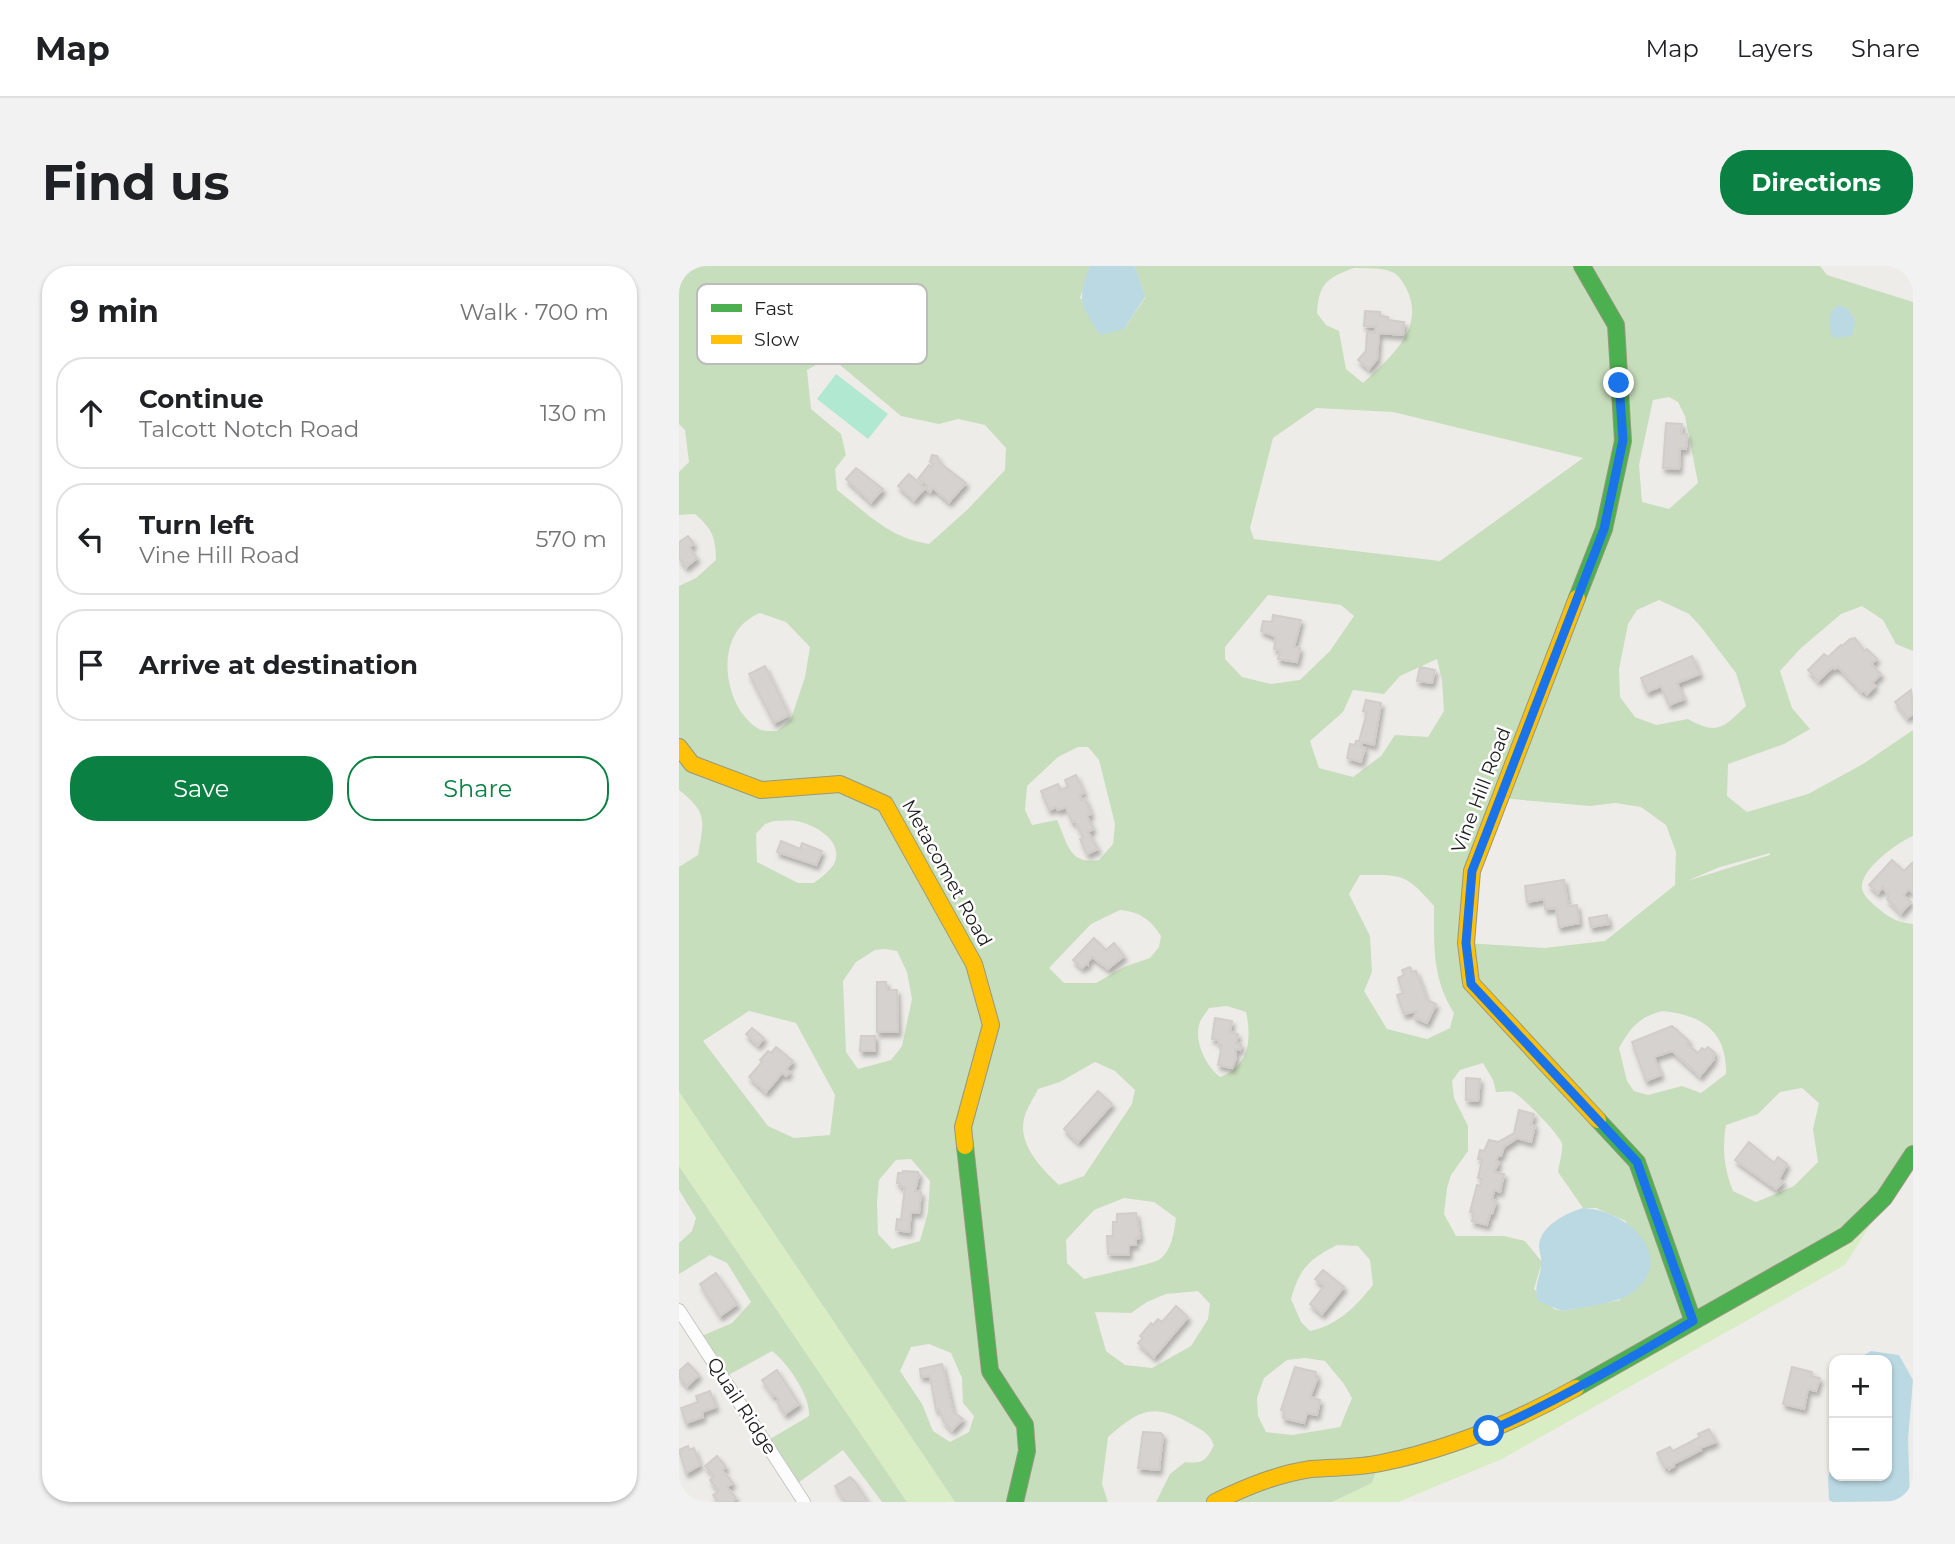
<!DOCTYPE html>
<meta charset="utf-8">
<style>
body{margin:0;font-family:Montserrat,sans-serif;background:#f2f2f2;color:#202124}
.controls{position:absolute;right:21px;bottom:21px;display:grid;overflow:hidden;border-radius:14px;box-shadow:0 2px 5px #0004}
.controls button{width:63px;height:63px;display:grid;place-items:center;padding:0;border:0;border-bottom:2px solid #e0e0e0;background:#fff;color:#202124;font:35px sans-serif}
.stop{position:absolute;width:21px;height:21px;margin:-16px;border:5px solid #1a73e8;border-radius:50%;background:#fff}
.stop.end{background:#1a73e8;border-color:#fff;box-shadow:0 2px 7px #0008}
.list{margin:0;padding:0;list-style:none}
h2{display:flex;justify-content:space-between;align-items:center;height:91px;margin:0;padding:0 28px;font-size:30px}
h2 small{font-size:23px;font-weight:400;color:#757577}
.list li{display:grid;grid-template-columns:46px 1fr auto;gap:21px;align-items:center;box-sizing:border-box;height:112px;margin:0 14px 14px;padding:0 14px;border:2px solid #e0e0e0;border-radius:28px}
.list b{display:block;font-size:26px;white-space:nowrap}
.list p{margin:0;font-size:23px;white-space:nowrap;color:#757577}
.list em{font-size:23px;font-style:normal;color:#757577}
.actions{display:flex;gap:14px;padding:21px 28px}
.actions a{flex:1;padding:16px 0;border:2px solid #0b8043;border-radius:28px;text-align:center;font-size:24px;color:#0b8043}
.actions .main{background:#0b8043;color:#fff}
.icon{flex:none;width:38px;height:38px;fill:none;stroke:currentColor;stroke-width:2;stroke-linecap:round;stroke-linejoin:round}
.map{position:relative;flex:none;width:1234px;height:1236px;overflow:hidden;border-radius:28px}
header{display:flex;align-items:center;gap:42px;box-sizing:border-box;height:98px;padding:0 35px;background:#fff;border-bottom:2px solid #e0e0e0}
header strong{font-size:33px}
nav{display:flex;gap:38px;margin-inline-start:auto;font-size:24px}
.intro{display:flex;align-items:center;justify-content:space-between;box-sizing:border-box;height:168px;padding:0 42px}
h1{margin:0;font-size:49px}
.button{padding:18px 32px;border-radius:28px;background:#0b8043;color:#fff;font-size:24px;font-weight:700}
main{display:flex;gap:42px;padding:0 42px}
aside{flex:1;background:#fff;border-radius:28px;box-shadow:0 2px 5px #0004}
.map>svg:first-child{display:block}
</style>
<header>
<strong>Map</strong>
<nav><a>Map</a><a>Layers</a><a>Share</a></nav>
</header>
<div class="intro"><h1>Find us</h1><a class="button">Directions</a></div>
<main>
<aside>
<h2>9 min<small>Walk · 700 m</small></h2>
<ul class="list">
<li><svg class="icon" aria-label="ahead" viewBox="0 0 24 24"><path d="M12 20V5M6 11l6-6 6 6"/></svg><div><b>Continue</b><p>Talcott Notch Road</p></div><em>130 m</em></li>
<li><svg class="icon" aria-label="left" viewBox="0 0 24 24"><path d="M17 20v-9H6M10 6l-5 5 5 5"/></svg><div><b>Turn left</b><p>Vine Hill Road</p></div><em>570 m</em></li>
<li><svg class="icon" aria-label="arrive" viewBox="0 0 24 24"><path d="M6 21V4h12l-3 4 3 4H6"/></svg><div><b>Arrive at destination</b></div></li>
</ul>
<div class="actions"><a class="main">Save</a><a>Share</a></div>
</aside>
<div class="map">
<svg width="1234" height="1236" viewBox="0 0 1234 1236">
<defs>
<filter id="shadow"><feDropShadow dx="2.5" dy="4.5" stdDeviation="2" flood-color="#0004"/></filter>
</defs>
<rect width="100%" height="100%" fill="#eeece8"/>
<g fill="#d9edc5">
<path d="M0,826L276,1236H228L0,900Z"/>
<path d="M1209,931L1166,999L823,1193L719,1236H653L693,1217L700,1198Z"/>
</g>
<g fill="#c7debc" fill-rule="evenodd">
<path d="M0,0H411L401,32L445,63L466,32L456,0H1141L1148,9L1234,36V385L1217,378L1204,354L1183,340L1162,348L1121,383L1101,405L1113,442L1131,463L1105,478L1049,498L1048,530L1068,546L1129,528L1184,498L1234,464V570C1219,576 1180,604 1183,623C1185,631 1194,638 1200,643C1212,653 1218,656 1234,658V888L1191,951L910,1116L700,1198L693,1217L653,1236H477L491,1208L506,1196C524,1198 527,1195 535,1179C530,1167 523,1164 512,1158C474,1136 460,1144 429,1171L423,1218L429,1236H276L0,826V601L19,589C25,554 29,547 0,524V320L17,312L37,294C37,271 33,263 16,248L0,249V206L10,196L6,164L0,158ZM675,2C686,3 703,1 713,6C719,8 724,16 727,22C748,62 711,91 684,117L667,103L660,65L647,59L638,47C640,17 648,12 675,2ZM144,95L161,99L222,150L260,158L279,153L306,159L327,182L326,204L288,244L250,278C210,272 188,247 158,224L156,203L167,189L162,168L132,143L128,104ZM990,131L999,136L1006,150L1019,217L990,243L963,236L960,199L974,134ZM637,142L714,146L904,192L761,295L575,273L571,262L594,172ZM589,329L662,339L675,350L651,385L621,414L592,418L563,411L546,393V381ZM980,334L1010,348L1022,361L1057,407L1067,440C1045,461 1039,470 1009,453L977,459L956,451L941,431L940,403L949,358L958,344ZM81,347L107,356L131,381L126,411L112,453L98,465C94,465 86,465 82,464C74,461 67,452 62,446C42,415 41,363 81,347ZM758,393L763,414L765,445L749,471L716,469L702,490L674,511L640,502L631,475L664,446L674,424L705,428L721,410ZM399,481H409L420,494L436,558L434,578L420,594C390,599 389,578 378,554L353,559L346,544L348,520L379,491ZM821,532L911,540L936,537L962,541L987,559L997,586L996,619L926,675L865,682L787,677L793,605ZM95,555C102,555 110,554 117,555C135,558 166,575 155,598C151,605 141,612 135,617H119L78,596L77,568L86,558ZM1091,587V589L1008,615L1041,601ZM681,609C724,609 726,607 755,640C755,680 753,712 775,747L771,762L748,773L708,763L685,725L693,706L691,670L670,628ZM441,644C461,646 471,653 482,670L480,681L471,692L445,701L417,717H385L370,702L412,658ZM206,683L218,685L228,706L233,733L223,780L212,794L179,803L167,786L164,715L177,696L196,684ZM548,740L567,746C573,774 570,800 541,811C527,800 514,774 521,756C523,751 528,746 530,742ZM70,745L117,757L156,829L151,869L115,872L89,860L24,775ZM983,745C1023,749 1048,765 1047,808L1022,827L1003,820L969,829L955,825L948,815L940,782C952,761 960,751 983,745ZM416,796L436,805L456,824L453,838L405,910L380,919C363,903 339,879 345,853C347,843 355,832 359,823L381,816ZM804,797L814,814L817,826C822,826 830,825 834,826C842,829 883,871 883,878C884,886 880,898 879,906L904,942H917L947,955L941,1034L883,1045L875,1043L855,1023L863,996L846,975L825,970H777L765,948L768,922L772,909L789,885V860L775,832L773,815L781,804ZM1123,822L1140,837L1134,863L1139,896L1115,920L1077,936L1054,925C1045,903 1043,882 1047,859L1079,848L1101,826ZM232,893L251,915L249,946L241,975L213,983L199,968L198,936L200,914L217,894ZM445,932L475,936L497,952C495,966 493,984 481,993C473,999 418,1009 405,1013L388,997L387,974L415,944ZM658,979L679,980L691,994L694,1019C676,1041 659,1059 631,1065L622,1056L612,1033C621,1002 629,994 658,979ZM519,1025L531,1038L529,1053L512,1080L473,1102L446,1099L427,1085L416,1046L452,1047L468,1036L487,1028ZM250,1078L272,1087L283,1112L284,1137L295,1150L290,1166L271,1176L254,1165L243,1138L221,1105L232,1081ZM626,1092L646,1095L665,1118L673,1132L661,1161L613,1169L587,1166L579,1150L578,1132L585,1112L608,1094Z"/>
<path d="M0,900L228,1236H203L164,1184L115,1220L86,1176L130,1150C132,1131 108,1096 93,1085L44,1112L18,1072L53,1057L72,1036L48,997L31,989L0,1008V977L13,965L17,952L0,924Z"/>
</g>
<path fill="#b1e8d2" d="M157,108L209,148L189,173L138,133Z"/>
<g fill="#bad9e3">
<path d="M411,0H456L466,31L445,63L421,69C402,40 397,34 411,0Z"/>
<path d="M1160,39L1169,43L1176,54L1173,70L1154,72C1150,60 1146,47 1160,39Z"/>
<path d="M904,942C948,943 1002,993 951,1028C939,1037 900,1042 883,1045L859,1035C854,1018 862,1013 862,997C863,991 860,986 860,980C861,960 887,947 904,942Z"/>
<path d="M1192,1085L1220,1089L1234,1114L1229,1173L1231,1235L1154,1236L1150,1234L1149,1213L1155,1189V1210H1208V1094H1177Z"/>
</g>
<g fill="#d5d2cf" stroke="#d1cec9" stroke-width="2" filter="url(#shadow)">
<path d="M686,45L701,46V50L709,51V54L725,56L724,69L700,67L698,93L690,103L679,94L687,85L688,66L696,67L697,61L685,60Z"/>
<path d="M987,157L1003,158L1002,168H1008L1007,183L1001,182L1000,203L984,202Z"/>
<path d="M253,189L258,190L261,197L287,217L270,236L254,222L251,226L247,222L248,219L239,213L250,199L252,201L254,198L251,196Z"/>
<path d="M177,202L204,223L192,236L167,213Z"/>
<path d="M230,208L246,222L235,234L219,220Z"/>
<path d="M9,270L15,278L10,281L18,292L7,301L0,292V276Z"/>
<path d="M594,349L622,354L615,381L621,382L618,396L599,393L601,384L595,383L597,371L582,365L584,355L593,356Z"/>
<path d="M1176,372L1185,385L1188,383L1198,393L1192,398L1202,408L1193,417L1196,420L1188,428L1185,425L1183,426L1159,401L1156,403L1154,401L1139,415L1129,404L1145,388L1149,391L1162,379L1163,380L1171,373Z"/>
<path d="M1013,390L1021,408L998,417L1005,433L990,439L982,420L968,426L962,412Z"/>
<path d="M86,400L110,449L95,457L70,408Z"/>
<path d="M741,401L756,404L753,417L738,415Z"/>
<path d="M1232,424L1234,448L1228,452L1216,436Z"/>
<path d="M687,434L702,437L695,479L683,476L682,481L686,482L682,496L668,492L671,478L676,479L677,475H680L688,446L684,445Z"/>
<path d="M397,509L405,527L401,529L403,534L406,532L412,548L408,550L414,563L409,566L419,583L408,588L401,573L404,572L403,569L396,555L393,556L387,541L379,544L377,541L370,544L362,525L379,518L382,524L389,521L386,514Z"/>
<path d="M102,575L121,583L123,577L143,585L137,599L98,586Z"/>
<path d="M1213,594L1225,605L1234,596V627L1230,623L1224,629L1232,636L1222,647L1208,633L1210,631L1204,621L1199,627L1190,619Z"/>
<path d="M885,614L889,640L898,639L900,657L880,661L877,642L866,643L865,633L848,636L846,620Z"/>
<path d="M928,649L930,658L912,661L910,652Z"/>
<path d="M415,672L427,684L435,677L445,690L429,703L413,691L409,696V699L407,698L403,702L394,694Z"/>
<path d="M731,701L733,706L737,705L748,734L757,738L748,757L735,751L738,745L725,748L718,729L724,727L719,712L725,709L723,704Z"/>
<path d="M198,716H207L208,724H218L219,766H198Z"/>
<path d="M536,752L553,755L551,766L559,768L557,777L562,778L561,784L556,783L557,792L553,802L539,799L543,779L539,778L540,774L533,773Z"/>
<path d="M993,760L1010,775L1008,778L1019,787L1023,782L1026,784L1029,781L1036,787L1034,791L1035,793L1021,810L993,785L975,791L982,809L967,815L953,776Z"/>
<path d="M73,762L85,772L79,779L67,768Z"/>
<path d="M182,770H196V785H181Z"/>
<path d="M97,781L114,795L107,803L111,806L107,810L103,807L87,826L70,811L83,796L81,794L89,785L92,787Z"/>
<path d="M787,812L801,813L799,835L787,834Z"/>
<path d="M419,825L433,838L399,876L385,863Z"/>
<path d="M840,844L855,848L852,859H856L852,876L838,872L825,881L822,890H819L817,895L820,896L815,906L825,908L821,926L815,924L813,934L817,935L813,948H811L808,959L793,955L795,947L791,946L798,919L801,920L803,913L799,912L803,894L799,893L801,884L805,885L810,874L819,876L835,867Z"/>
<path d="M1070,876L1095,897L1099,891L1108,898L1100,913L1104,916L1097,923L1056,894Z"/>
<path d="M224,905L239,906L240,909L236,925L242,926L240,947L232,946L230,966L217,964L218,953L222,954L226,921H222V918L218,917L219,907H223Z"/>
<path d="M457,947L461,972L456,973L457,979H450V989L429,988L428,970H434V956H438V948Z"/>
<path d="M644,1004L665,1021L643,1048L631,1038L645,1020L636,1013Z"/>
<path d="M37,1007L58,1038L41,1050L21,1018Z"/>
<path d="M497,1040L509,1051L475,1091L459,1077L464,1072L461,1070L472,1057L474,1059L479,1053L483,1056Z"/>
<path d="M9,1097L20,1109L8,1120L0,1111V1105Z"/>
<path d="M263,1098L274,1146L284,1153L273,1164L265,1156L260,1143L257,1144L251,1110L242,1111L241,1103Z"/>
<path d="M616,1101L637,1106L636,1111H639L631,1131L641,1134L638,1149L628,1147L625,1157L604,1152L605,1145L602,1144Z"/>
<path d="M1113,1101L1133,1106L1132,1110L1141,1112L1137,1125L1129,1123L1125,1143L1104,1138Z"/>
<path d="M98,1104L120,1138L106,1148L98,1136L100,1134L96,1129L94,1130L83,1114Z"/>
<path d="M31,1125L37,1141L23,1146L24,1151L7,1157L2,1142L19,1136L17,1130Z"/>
<path d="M1030,1163L1037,1176L1021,1182L1022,1184L994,1198L995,1200L990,1203L989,1201L986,1202L978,1187L991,1181L994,1185L1021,1171L1019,1168Z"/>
<path d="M464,1166L482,1167L484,1169L480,1204L459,1202Z"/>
<path d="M9,1180L10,1184L15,1182L21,1199L7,1207L0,1184Z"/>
<path d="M38,1190L47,1201L43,1204L54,1217L48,1221L57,1232L53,1236H39L34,1229L40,1225L31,1214L35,1210L26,1200Z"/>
<path d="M171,1211L176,1216L189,1236H166L156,1220Z"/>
</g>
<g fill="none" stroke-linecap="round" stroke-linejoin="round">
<defs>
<path id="street" d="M0,1044L125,1236"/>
<g id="fast">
<path d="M898,332L925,263L944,175L937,59L903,0"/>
<path d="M919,854L958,896L1014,1055"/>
<path d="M286,880L311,1105L346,1159L348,1185L336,1236"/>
<path d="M897,1122L1167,969L1205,932L1234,888"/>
</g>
<g id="slow">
<path d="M898,332L793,605L787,677L792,717L919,854"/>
<path d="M0,481L13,498L82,524L161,518L206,538L295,698L312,759L284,861L286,880"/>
<path d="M536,1236C567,1221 598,1208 632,1203C656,1201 679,1202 702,1197C771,1183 836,1156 897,1122"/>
</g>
</defs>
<use href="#street" stroke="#c6c6c4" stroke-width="14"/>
<use href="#fast" stroke="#96987f" stroke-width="18"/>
<use href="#slow" stroke="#96987f" stroke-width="18"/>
<use href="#street" stroke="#fcfcfc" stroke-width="12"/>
<use href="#fast" stroke="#4caf50" stroke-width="16"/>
<use href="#slow" stroke="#ffc107" stroke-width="16"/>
</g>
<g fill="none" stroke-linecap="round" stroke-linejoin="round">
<path stroke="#1a73e8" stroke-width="9" d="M810,1165C881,1134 947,1095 1014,1055L958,896L792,718L787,677L793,605L925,263L944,174L940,117"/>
</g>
<g text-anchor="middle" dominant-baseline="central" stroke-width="5" stroke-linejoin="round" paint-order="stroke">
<g font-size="19" fill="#1f1f1f" stroke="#fff">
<text transform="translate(802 524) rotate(-69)">Vine Hill Road</text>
<text transform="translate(268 607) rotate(61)">Metacomet Road</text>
<text transform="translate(63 1140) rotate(57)">Quail Ridge</text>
</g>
</g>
<rect x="18" y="18" width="230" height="80" rx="10" fill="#fff" stroke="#bcbcbc" stroke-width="2"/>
<rect x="32" y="38" width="31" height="8" fill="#4caf50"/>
<rect x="32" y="69" width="31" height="9" fill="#ffc107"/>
<g font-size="19" fill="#1f1f1f">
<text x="75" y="49">Fast</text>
<text x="75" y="80">Slow</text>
</g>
</svg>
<div class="controls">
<button>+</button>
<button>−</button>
</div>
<div class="stop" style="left:810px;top:1165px"></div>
<div class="stop end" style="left:940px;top:117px"></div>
</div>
</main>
